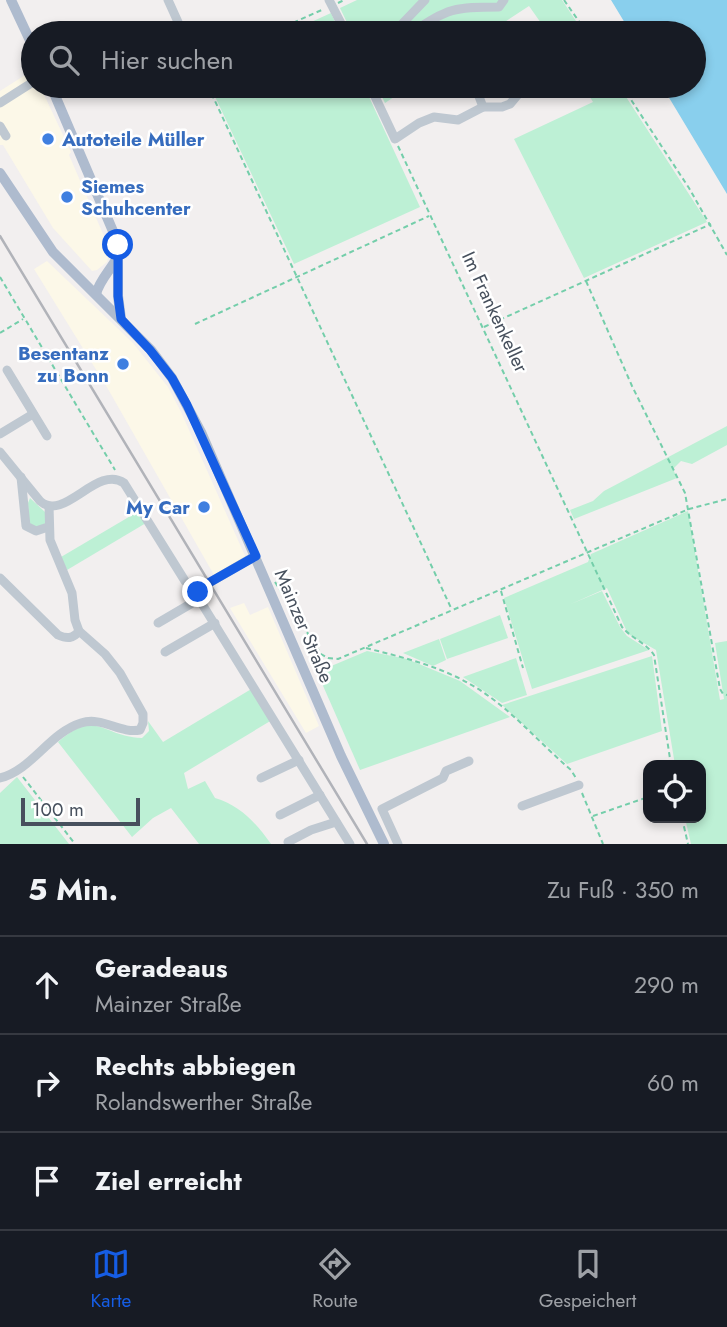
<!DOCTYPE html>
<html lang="de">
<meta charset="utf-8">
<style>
body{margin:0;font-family:Jost,sans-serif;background:#20242c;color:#f1f3f6}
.controls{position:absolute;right:21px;bottom:21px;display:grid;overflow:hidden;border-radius:14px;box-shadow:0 4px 10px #0003}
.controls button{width:63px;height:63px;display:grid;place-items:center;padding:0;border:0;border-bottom:2px solid #363941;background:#171b24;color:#f1f3f6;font:35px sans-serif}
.scale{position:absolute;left:21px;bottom:18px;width:119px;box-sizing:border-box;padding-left:7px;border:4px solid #47505d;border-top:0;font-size:19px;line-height:24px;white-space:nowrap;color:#47505d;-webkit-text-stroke:5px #fff;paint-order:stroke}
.stop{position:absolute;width:21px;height:21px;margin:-16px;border:5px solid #165de4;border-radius:50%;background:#fff}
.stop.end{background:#165de4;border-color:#fff;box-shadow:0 2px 7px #0008}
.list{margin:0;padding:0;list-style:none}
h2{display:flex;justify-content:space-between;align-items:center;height:91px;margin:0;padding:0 28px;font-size:30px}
h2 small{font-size:23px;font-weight:400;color:#9ea1a6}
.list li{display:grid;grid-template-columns:46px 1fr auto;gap:21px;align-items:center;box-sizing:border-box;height:98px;padding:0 28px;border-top:2px solid #363941}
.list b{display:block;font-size:26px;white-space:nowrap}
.list p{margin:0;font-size:23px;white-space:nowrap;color:#9ea1a6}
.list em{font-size:23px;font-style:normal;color:#9ea1a6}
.icon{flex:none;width:38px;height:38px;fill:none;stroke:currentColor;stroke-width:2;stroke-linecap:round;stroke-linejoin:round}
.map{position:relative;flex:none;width:727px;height:844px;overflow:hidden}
.search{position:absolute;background:#171b24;box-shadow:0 4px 10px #0003;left:21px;right:21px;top:21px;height:77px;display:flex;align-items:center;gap:18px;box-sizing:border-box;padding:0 24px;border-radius:38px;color:#9ea1a6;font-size:26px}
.sheet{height:385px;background:#171b24}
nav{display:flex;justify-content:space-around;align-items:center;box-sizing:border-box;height:98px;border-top:2px solid #363941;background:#171b24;font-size:19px;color:#9ea1a6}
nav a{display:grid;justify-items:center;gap:4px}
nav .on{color:#165de4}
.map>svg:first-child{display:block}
</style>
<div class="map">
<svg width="727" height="844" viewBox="0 0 727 844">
<rect width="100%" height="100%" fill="#f2efef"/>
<g fill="#fcf8e8">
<path d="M33,70V86H40L71,152L69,155L110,250L107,262L97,270L92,271L53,228L3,145H0V91Z"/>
<path d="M47,261L133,343L168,387L181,412L246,558L214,575L108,389L34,269Z"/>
<path d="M244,603L250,615L268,607L319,726L306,733L230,608Z"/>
</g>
<g fill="#bdf0d5">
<path d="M357,0H562L584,33H548L529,6L488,33H352L340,8Z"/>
<path d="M331,13L340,33H287Z"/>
<path d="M210,86H364L420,207L294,264Z"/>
<path d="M377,86H410L385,103Z"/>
<path d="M583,86H619L707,222L584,278L514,139L593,102Z"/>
<path d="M727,426V445L692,464L681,461L673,469L677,478L574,519L570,510L593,501L604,491Z"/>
<path d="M30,498L45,512L46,523L38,528L29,523L28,503Z"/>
<path d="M139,511L146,523L67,570L61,557Z"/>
<path d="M688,511L720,700L724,699L715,643L727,641V844H691L685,818H701V765H675L656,650L628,634L607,588L571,604L602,591L620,627L627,636L649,650L532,689L504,598L588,562L591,554Z"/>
<path d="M500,615L508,638L447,659L440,639Z"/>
<path d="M439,639L446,660L433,666L403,653Z"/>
<path d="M367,651L407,659L460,681L510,717L360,770L317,672Z"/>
<path d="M652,656L662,731L567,764L502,705Z"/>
<path d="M516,658L527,695L502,703L463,677Z"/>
<path d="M253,688L272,720L184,773L188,789L205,781L215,798C240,805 257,824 271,844H199L171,808L153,818L132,837L58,742C96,708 103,737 142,738L149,731L148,721L163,742Z"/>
<path d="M17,777L69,844H0V793Z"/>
</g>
<path fill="#89cfed" d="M611,0H727V194L662,86H694V33H631Z"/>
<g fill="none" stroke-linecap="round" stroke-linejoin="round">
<g stroke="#74ceaa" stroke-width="2" stroke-dasharray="5 3.5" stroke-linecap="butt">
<path d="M564,0L587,33"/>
<path d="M338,3L344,0"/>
<path d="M270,33L324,9"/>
<path d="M208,86L452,610"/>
<path d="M622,86L689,188L727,255"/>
<path d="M398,146L622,627C631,638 646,643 654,655L671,765"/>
<path d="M0,277L115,470"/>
<path d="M586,281L632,386L685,493L720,689L723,694L727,695"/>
<path d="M195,324L429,216"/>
<path d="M484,327L711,224"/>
<path d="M0,333L23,319"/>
<path d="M275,582L321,654L328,658L338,659L689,509L727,499"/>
<path d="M501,591L523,668"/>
<path d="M366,648C401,657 436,665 468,683C507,704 537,741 571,770L576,778"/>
<path d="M23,777L75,844"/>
<path d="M582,793L603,844"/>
<path d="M593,816L648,797"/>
<path d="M682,818L688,844"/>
</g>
<g stroke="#bfc8d1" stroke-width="9">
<path d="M168,0L183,33"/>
<path d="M329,0L346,33"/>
<path d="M400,33L401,25L425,0"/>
<path d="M412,33C446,8 456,7 499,7L504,0"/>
<path d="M370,86L395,139L419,123L434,117L458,120L483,107H502L510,104L525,86"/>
<path d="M475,86L483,107"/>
<path d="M139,93L154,86"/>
<path d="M0,103L33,82"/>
<path d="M0,126L6,136"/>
<path d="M7,370L47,436"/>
<path d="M0,434L33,414"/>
<path d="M0,452L40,501C64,523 97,464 124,483L185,581L198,592L199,599L350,844"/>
<path d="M21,477L26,526L36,531L48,527"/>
<path d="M0,578L58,635C67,639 73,639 79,631"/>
<path d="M198,592L202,587L255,556"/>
<path d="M158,623L199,599"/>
<path d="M165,652L215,623"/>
<path d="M0,778C32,770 49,733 81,723C102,716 120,734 140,730L143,723V714L120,673L105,654L79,631L75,620L72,593L50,540L49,506"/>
<path d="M261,778L299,760"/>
<path d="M522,806L579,785"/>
<path d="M280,815L320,795"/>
<path d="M288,842L311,830L336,822"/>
<path d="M398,844L382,809L443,778L446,771L469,761"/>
</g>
<g stroke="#aebbce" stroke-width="10">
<path d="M11,0L33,47"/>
<path d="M51,86L118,243V296L121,319"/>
<path d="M0,173L53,252L151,350L172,378L201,432L341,756L384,844"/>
<path d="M96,294C100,279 111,270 118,256"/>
</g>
<path stroke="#b1b3b9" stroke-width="2.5" d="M0,236L367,844"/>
</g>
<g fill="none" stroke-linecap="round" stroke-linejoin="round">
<path stroke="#165de4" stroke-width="9" d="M118,245V296L121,319L150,350L172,378L187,405L256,556L205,585L198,592"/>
</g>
<g fill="#3f7fe0" stroke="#fff" stroke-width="2.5">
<circle cx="48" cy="139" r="7"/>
<circle cx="67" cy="197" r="7"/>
<circle cx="123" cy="364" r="7"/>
<circle cx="204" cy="507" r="7"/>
</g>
<g text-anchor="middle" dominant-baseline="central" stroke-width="5" stroke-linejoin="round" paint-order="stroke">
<g font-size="19" font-weight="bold" fill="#366cbe" stroke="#fff" text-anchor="start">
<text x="62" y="139">Autoteile Müller</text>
<text x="81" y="186">Siemes<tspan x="81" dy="22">Schuhcenter</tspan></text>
<text x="109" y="353" text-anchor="end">Besentanz<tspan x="109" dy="22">zu Bonn</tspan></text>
<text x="190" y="507" text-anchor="end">My Car</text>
</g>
<g font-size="19" fill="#47505d" stroke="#fff">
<text transform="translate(495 312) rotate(65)">Im Frankenkeller</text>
<text transform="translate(304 626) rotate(67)">Mainzer Straße</text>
</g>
</g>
</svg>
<div class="controls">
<button><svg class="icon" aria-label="locate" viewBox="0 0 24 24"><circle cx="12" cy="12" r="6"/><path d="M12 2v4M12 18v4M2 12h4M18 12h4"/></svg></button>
</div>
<div class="scale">100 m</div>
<div class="stop" style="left:118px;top:245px"></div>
<div class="stop end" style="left:198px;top:592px"></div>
<div class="search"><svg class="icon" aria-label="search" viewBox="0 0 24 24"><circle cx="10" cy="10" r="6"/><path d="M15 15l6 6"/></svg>Hier suchen</div>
</div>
<section class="sheet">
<h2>5 Min.<small>Zu Fuß · 350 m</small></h2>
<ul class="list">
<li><svg class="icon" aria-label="ahead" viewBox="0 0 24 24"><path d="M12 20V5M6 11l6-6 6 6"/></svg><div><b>Geradeaus</b><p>Mainzer Straße</p></div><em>290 m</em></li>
<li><svg class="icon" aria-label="right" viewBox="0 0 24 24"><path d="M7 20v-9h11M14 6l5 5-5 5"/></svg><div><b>Rechts abbiegen</b><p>Rolandswerther Straße</p></div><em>60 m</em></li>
<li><svg class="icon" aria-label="arrive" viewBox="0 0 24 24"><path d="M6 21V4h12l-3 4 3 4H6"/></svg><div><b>Ziel erreicht</b></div></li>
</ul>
</section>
<nav>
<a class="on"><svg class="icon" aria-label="map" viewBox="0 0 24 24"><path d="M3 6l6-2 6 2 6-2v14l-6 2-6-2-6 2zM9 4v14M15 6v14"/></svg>Karte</a>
<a><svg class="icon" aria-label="directions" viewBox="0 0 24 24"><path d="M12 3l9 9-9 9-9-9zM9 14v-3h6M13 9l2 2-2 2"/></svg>Route</a>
<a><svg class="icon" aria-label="saved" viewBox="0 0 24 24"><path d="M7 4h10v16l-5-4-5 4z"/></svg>Gespeichert</a>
</nav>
